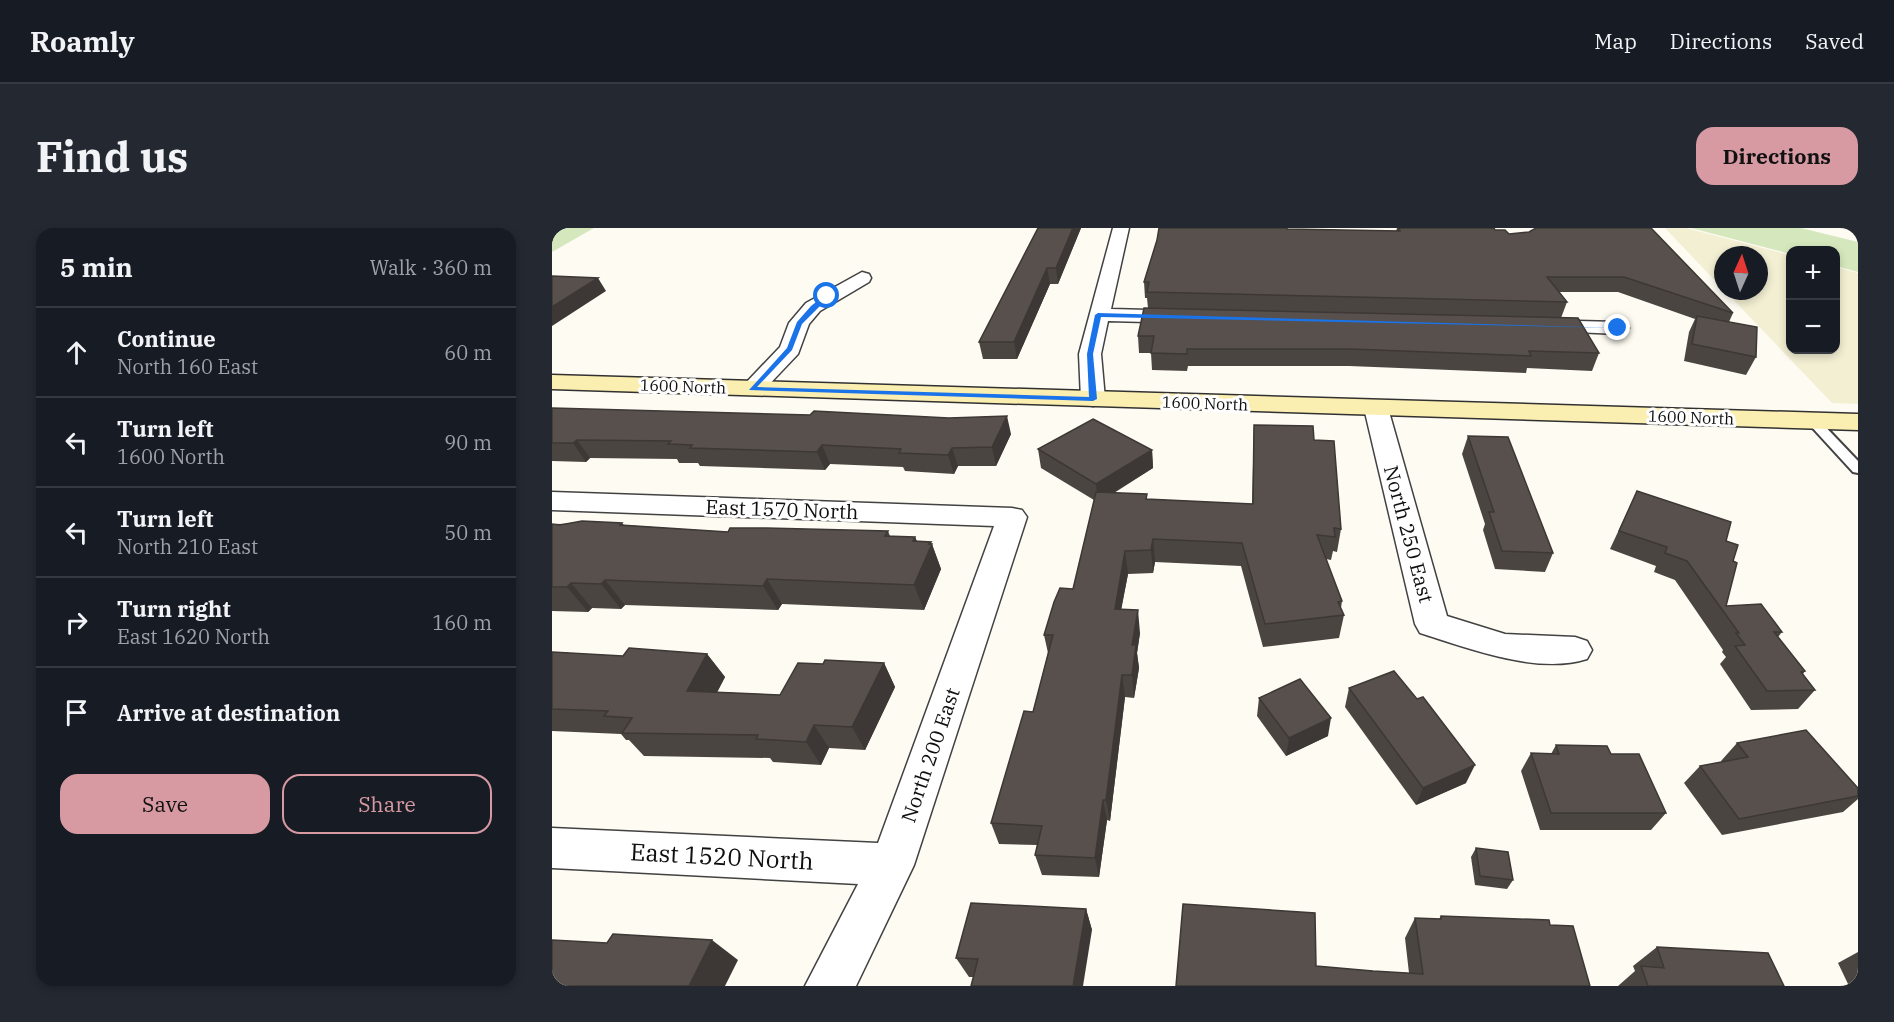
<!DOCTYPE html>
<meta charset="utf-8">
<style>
body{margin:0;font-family:"IBM Plex Serif",serif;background:#242831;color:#f1f3f6}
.controls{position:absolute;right:18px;top:18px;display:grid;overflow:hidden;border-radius:12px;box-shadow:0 3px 9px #0003}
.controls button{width:54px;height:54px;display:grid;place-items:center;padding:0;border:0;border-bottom:2px solid #363941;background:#171b24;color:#f1f3f6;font:30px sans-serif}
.compass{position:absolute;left:1162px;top:18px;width:54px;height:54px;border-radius:50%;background:#171b24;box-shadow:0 3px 9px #0003;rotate:3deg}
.stop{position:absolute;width:18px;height:18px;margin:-14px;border:4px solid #1a73e8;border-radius:50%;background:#fff}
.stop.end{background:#1a73e8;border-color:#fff;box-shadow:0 2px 6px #0008}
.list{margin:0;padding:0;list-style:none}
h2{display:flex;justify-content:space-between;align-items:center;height:78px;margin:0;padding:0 24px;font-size:26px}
h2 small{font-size:20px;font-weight:400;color:#9ea1a6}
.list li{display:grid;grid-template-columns:39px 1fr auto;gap:18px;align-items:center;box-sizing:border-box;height:90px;padding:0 24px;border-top:2px solid #363941}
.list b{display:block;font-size:22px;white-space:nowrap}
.list p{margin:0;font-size:20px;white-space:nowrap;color:#9ea1a6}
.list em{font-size:20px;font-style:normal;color:#9ea1a6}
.actions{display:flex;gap:12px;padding:18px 24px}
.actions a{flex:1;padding:14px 0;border:2px solid #d89aa2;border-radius:18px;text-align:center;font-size:21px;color:#d89aa2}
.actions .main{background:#d89aa2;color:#111}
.icon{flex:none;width:33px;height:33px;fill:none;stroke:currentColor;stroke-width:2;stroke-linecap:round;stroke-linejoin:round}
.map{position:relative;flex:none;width:1306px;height:758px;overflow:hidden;border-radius:18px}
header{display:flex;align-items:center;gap:36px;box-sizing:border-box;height:84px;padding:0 30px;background:#171b24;border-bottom:2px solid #363941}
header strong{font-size:28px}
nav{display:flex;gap:33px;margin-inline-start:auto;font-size:21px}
.intro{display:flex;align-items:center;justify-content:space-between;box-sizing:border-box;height:144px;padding:0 36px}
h1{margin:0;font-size:42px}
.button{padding:15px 27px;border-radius:18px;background:#d89aa2;color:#111;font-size:21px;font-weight:700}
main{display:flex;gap:36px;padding:0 36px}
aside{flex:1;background:#171b24;border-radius:18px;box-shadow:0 3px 9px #0003}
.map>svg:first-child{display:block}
</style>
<header>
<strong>Roamly</strong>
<nav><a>Map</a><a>Directions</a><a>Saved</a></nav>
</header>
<div class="intro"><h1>Find us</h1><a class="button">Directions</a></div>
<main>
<aside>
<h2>5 min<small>Walk · 360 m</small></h2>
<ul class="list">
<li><svg class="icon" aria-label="ahead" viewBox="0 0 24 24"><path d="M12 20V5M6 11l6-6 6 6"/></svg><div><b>Continue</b><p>North 160 East</p></div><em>60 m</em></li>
<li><svg class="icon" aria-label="left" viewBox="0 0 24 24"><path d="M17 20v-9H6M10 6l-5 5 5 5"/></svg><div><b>Turn left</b><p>1600 North</p></div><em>90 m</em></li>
<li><svg class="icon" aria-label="left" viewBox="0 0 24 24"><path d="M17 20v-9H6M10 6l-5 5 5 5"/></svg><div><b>Turn left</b><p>North 210 East</p></div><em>50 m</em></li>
<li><svg class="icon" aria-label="right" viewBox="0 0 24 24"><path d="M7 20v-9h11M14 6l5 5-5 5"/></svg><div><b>Turn right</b><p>East 1620 North</p></div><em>160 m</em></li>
<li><svg class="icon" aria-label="arrive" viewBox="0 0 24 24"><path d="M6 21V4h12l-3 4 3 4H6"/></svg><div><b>Arrive at destination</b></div></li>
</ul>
<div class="actions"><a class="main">Save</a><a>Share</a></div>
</aside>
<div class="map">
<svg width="1306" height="758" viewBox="0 0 1306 758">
<rect width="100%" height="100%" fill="#fefbf2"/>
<path fill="#f3efd3" d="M1113,0H1134L1238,27V122H1284V39L1306,45V176L1280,175L1173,63H1207V27H1171V61Z"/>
<g fill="#d5e8bd">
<path d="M0,0H42L0,24Z"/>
<path d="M1139,0H1249L1306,14V44L1284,38V22H1238V26Z"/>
</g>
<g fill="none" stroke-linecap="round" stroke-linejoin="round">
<defs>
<path id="service" d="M1261,189L1265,190L1306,233V245L1301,244L1257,196L1255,193Z"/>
<g id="minor">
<path d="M561,0H577L559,81L634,83L641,85L644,89L641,93L634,95L556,93L549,126L553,171L550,176L541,178L532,176L529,171L527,126Z"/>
<path d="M310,44L317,46L319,50L317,54L268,83L257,96L246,126L208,166H192L188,161L228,119L237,95L254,75Z"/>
<path d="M986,92L1066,94L1073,96L1077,100L1073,104L1066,106L979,102L975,98L979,94Z"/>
<path d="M824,173L833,175L836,180L895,388L953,406L1023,409L1035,413L1040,422L1035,431C985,447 916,420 868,405L863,396L812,180L815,175Z"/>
<path d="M0,264L460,280L470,282L475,289L362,637L304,758H253L306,656L0,640V600L326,615L442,298L0,282Z"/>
</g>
<path id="secondary" d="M0,147L1306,186V202L0,161Z"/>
</defs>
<use href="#service" stroke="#424242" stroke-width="4"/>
<use href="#minor" stroke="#424242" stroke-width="3"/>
<use href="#secondary" stroke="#313131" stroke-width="3"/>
<use href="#service" fill="#fff" fill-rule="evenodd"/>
<use href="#minor" fill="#fff" fill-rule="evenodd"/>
<use href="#secondary" fill="#fbeeb1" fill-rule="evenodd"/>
</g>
<g fill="#4b4541">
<path d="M486,0H529L506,56H498L465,131H431L427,114Z"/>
<path d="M845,0H942L943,2L957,6L1181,85L1177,94L1204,129L1194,147L1132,133L1137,104L1143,91L1066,64H1007L1015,74L1009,90L1047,125L1040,143L975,140L974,145L797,138H636L635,143L600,142L599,125H587L586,108L596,80L595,70H593L592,54L605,12L735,1L844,3Z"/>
<path d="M0,180L459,206L444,238H406L402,246L353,243L351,239L278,236L273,242L148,238L146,235H127L125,231L38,230L34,234L0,233Z"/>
<path d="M702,197L762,212L789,301L785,324L781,323L779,332L774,331L790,373L789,380L792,387L787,410L711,419L689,338L603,334L601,345L576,346L569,381L588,405L585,425L587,440L582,470L573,469L558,593L555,592L547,649L490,647L483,627L485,617L447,616L439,595L481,484L496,425L492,407L521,361L542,272L489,240L486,221L600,222L601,240L562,265L596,271L700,276Z"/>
<path d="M916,208L1001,325L993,344L943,341L931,302L933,296L910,226Z"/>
<path d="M1085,263L1174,313L1181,333L1174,378L1230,404L1226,409L1253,443L1251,446L1263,462L1246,481L1199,482L1168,436L1174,429L1170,424L1171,422L1123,352L1102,344L1104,338L1058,321Z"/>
<path d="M70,295L72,297L176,304L336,303L338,308L363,309L365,313L380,316L389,341L372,382L230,376L226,382L73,377L69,381L40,380L36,384L0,383V296Z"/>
<path d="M0,424L71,428L155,426L173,449L165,464L228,467L271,436L332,435L343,459L313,522L277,520L269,537L221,534L218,530L92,528L77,512H74L69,506L0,503Z"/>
<path d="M797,460L865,471L914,555L864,577L793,479Z"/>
<path d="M707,470L776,508L734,528L705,488Z"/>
<path d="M1185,515L1306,560V571L1291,584L1170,607L1132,555L1148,538L1170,534L1169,533Z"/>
<path d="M1004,517L1059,526L1114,585L1099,602H988L969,543L979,525L999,526Z"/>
<path d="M924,620L961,652L955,661L923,657L919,629Z"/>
<path d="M534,681L540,702L421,749H417L404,730Z"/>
<path d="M889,688L998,697L1038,758H624L764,738L821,743L857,745L853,710L863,690L887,691Z"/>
<path d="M1105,719L1232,758H1066L1083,743L1081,738Z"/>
<path d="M1306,724V758H1297L1286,735Z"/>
</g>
<g fill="#3d3835">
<path d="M521,0H529L506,56L504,40Z"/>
<path d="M495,40L498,56L465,131L462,114Z"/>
<path d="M46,50L54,63L0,98V79Z"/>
<path d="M455,188L459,206L444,238L440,219Z"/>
<path d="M25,212L38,230L34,234L21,215Z"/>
<path d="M270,217L278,236L273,242L265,224Z"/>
<path d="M400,220L406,238L402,246L396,227Z"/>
<path d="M600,222L601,240L546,274L544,256Z"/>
<path d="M363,309L372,334L379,314L389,341L372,382L362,357L361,313Z"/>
<path d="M601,311L603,334L601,345L599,322Z"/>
<path d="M573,323L576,346L565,404L563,381Z"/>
<path d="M215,351L230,376L226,382L211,358Z"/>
<path d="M53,352L73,377L69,381L49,356Z"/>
<path d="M19,355L40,380L36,384L15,359Z"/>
<path d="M586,382L588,405L585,425L587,440L582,470L580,447V417Z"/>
<path d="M155,426L173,449L154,486L135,463Z"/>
<path d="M332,435L343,459L313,522L300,499Z"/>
<path d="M570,447L573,469L558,593L554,572Z"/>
<path d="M779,490L776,508L734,528L737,510Z"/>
<path d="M262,497L277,520L269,537L254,514Z"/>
<path d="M923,537L914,555L864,577L871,560Z"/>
<path d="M551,572L555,592L547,649L543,630Z"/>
<path d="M534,681L540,702L531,758H521Z"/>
<path d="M160,712L186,732L173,758H137Z"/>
</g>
<g fill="#57504c" stroke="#3d3835" stroke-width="1.5">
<path d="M486,0H521L504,40H495L462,114H427Z"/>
<path d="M607,0H735V1L848,3L847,0H942L943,2H953L957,6L977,4L984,0H1099L1181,85L1072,49H995L1015,74L595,64L597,54H592L605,12Z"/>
<path d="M0,48L46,50L0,79Z"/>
<path d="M592,80L1026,90L1047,125L977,123L979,128L799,121H635V126L599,125L602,108H586Z"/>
<path d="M1145,88L1205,99L1204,129L1140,116Z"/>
<path d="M0,180L258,187L262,183L397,190L455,188L440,219L400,220L396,227L347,225L349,221L270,217L265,224L138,220L140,217L116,216L119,213L25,212L21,215H0Z"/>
<path d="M541,191L600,222L544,256L486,221Z"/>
<path d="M702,197L761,198L762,212L782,213L789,301L782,300L783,309L765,307L790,373L786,374L792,387L713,396L690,315L601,311L599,322L573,323L563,381L586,382L580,417H584L580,447H570L554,572H551L543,630L483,627L490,598L439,595L472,483L481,484L501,407H492L502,374L508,360L521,361L544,264L595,266L594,271L701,276Z"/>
<path d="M916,208L956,209L1001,325L950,323L937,284H942Z"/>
<path d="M1085,263L1179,294L1174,313L1186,317L1181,333L1185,335L1174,378L1209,376L1230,404H1222L1253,443L1249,444L1263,462L1215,463L1183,418L1193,417L1184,405H1187L1135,333L1113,325L1115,319L1067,303Z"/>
<path d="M30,293L70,295L68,297L176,304L178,300H214L336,303L333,308L363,309L361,313L379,314L377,316H380L362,357L215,351L211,358L53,352L49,356L19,355L15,359H0V296L8,297Z"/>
<path d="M77,420L155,426L135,463L228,467L246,435L271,436L273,432L332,435L300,499L262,497L254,514L204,511L206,507L70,505L80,490L52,488L56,483L0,481V424L71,428Z"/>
<path d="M842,443L865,471L871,469L923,537L871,560L797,460Z"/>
<path d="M748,451L779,490L737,510L707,470Z"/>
<path d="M1254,502L1306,560V568L1187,591L1148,538L1196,529L1185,515Z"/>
<path d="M1004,517L1055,518L1059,526H1087L1114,585H999L979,525L1007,526Z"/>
<path d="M924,620L956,624L961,652L928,648Z"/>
<path d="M419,675L534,681L521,758H419L426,731L404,730Z"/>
<path d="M631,676L763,685L764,738L821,743L871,746L863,690L889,691V688L997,692L998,697L1021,698L1038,758H624Z"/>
<path d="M61,706L160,712L137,758H0V712L55,715Z"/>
<path d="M1105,719L1216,725L1232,758H1096L1089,738L1112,740Z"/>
</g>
<path fill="#1a73e8" d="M273,67L278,68L250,96L240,122L205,159L537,169L535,126L543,87L546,85L1069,100L549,89L541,126L545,171L541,173L197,162L235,120L245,94L259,78Z"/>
<g text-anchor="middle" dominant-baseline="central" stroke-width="6" stroke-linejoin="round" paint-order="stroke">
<g font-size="16" fill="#0f0f0f" stroke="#fff">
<text transform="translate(131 158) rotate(2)">1600 North</text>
<text transform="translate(653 175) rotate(2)">1600 North</text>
<text transform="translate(1139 189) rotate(2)">1600 North</text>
</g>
<g font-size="20" fill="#0f0f0f" stroke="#fff">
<text transform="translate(230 281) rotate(2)">East 1570 North</text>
<text transform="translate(857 306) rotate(75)">North 250 East</text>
<text transform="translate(378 527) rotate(-71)">North 200 East</text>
</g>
<g font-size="24" fill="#0f0f0f" stroke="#fff">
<text transform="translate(170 628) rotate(3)">East 1520 North</text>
</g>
</g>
</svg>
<div class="controls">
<button>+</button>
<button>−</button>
</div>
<svg class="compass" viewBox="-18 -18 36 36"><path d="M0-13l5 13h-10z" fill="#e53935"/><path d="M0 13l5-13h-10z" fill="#9ea1a6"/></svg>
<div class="stop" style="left:275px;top:68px"></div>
<div class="stop end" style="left:1066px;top:100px"></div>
</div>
</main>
